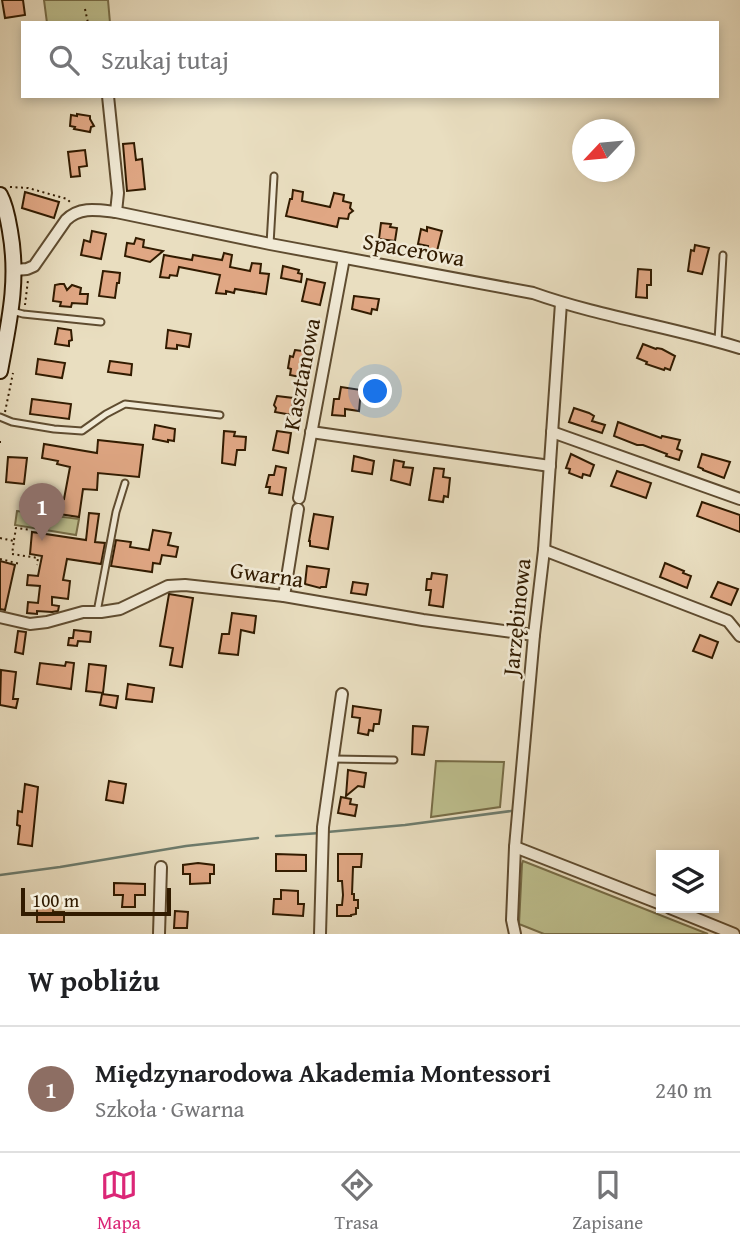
<!DOCTYPE html>
<html lang="pl">
<meta charset="utf-8">
<style>
body{margin:0;font-family:"Gentium Book Plus",serif;background:#f6f6f6;color:#202124}
.controls{position:absolute;right:21px;bottom:21px;display:grid;overflow:hidden;border-radius:0px;box-shadow:0 4px 10px #0003}
.controls button{width:63px;height:63px;display:grid;place-items:center;padding:0;border:0;border-bottom:2px solid #e0e0e0;background:#fff;color:#202124;font:35px sans-serif}
.compass{position:absolute;left:572px;top:119px;width:63px;height:63px;border-radius:50%;background:#fff;box-shadow:0 4px 10px #0003;rotate:244deg}
.scale{position:absolute;left:21px;bottom:18px;width:150px;box-sizing:border-box;padding-left:7px;border:4px solid #311b00;border-top:0;font-size:19px;line-height:24px;white-space:nowrap;color:#311b00;-webkit-text-stroke:5px #f1ead6;paint-order:stroke}
.you{position:absolute;left:376px;top:392px;width:24px;height:24px;margin:-18px;border:5px solid #fff;border-radius:50%;background:#1a73e8;box-shadow:0 0 0 10px #1a73e833}
.badge{display:grid;place-items:center;width:46px;height:46px;border-radius:50%;background:#db2777;color:#fff;font-size:23px;font-weight:700}
.pin{position:absolute;translate:-50% -58px;filter:drop-shadow(0 2px 4px #0008)}
.pin::after{content:'';position:absolute;top:37px;width:24px;height:21px;background:inherit;clip-path:polygon(0 0,100% 0,50% 100%)}
.list{margin:0;padding:0;list-style:none}
h2{display:flex;justify-content:space-between;align-items:center;height:91px;margin:0;padding:0 28px;font-size:30px}
h2 small{font-size:23px;font-weight:400;color:#757577}
.list li{display:grid;grid-template-columns:46px 1fr auto;gap:21px;align-items:center;box-sizing:border-box;height:126px;padding:0 28px;border-top:2px solid #e0e0e0}
.list b{display:block;font-size:26px;white-space:nowrap}
.list p{margin:0;font-size:23px;white-space:nowrap;color:#757577}
.list em{font-size:23px;font-style:normal;color:#757577}
.icon{flex:none;width:38px;height:38px;fill:none;stroke:currentColor;stroke-width:2;stroke-linecap:round;stroke-linejoin:round}
.map{position:relative;flex:none;width:740px;height:934px;overflow:hidden}
.search{position:absolute;background:#fff;box-shadow:0 4px 10px #0003;left:21px;right:21px;top:21px;height:77px;display:flex;align-items:center;gap:18px;box-sizing:border-box;padding:0 24px;border-radius:0px;color:#757577;font-size:26px}
.sheet{height:217px;background:#fff}
nav{display:flex;justify-content:space-around;align-items:center;box-sizing:border-box;height:98px;border-top:2px solid #e0e0e0;background:#fff;font-size:19px;color:#757577}
nav a{display:grid;justify-items:center;gap:4px}
nav .on{color:#db2777}
.map>svg:first-child{display:block}
</style>
<div class="map">
<svg width="740" height="934" viewBox="0 0 740 934">
<rect width="100%" height="100%" fill="#e9dec0"/>
<filter id="stains"><feTurbulence type="fractalNoise" baseFrequency=".00286" numOctaves="4"/><feColorMatrix values="0 0 0 0 .2 0 0 0 0 .09 0 0 0 0 .02 0 0 0 .5 -.17"/></filter>
<radialGradient id="worn" r=".72"><stop offset=".6" stop-color="#630" stop-opacity="0"/><stop offset="1" stop-color="#630" stop-opacity=".3"/></radialGradient>
<g fill="#bdbf8e" stroke="#776d47" stroke-width="2">
<path d="M44,0H108L110,23H47Z"/>
<path d="M17,511L79,519L76,535L15,525Z"/>
<path d="M436,761L504,762L500,807L431,817Z"/>
<path d="M523,861L708,934H544L519,924L522,864Z"/>
</g>
<g fill="none" stroke-linecap="round" stroke-linejoin="round">
<g stroke="#6e7c6d" stroke-width="2.5">
<path d="M327,832L405,825L511,811"/>
<path d="M276,836L320,833"/>
<path d="M0,875L60,867L186,846L258,838"/>
</g>
</g>
<g fill="#e0a784" stroke="#311b00" stroke-width="2">
<path d="M2,0H23L25,15L5,18Z"/>
<path d="M77,114L90,116V119L94,126L91,127L90,132L74,129L75,127L70,126L71,115L77,116Z"/>
<path d="M134,143L136,160L142,159L145,189L127,191L123,144Z"/>
<path d="M85,150L87,166L79,167L80,176L71,177L68,152Z"/>
<path d="M293,190L303,192L302,201L330,207L334,193L344,195L343,201L351,203L350,208L353,211L349,214L348,219L339,218L337,227L286,216L290,199H292Z"/>
<path d="M25,192L59,202L54,218L22,208Z"/>
<path d="M381,223L391,224L390,227L397,228L395,241L379,239Z"/>
<path d="M427,227L442,231L436,255L427,253L428,246L418,244L421,229L427,231Z"/>
<path d="M92,231L106,234L101,259L81,255L84,240L90,242Z"/>
<path d="M136,238L144,240L143,247L163,251L150,262L125,256L127,243L134,244Z"/>
<path d="M695,245L709,248L702,274L688,271L691,250L694,251Z"/>
<path d="M224,253L232,255L230,267L250,271L252,263L261,264L260,273L269,274L266,294L235,289L234,293L226,291V294L216,293L220,275L179,267L177,276L170,275L169,278L160,277L164,255L192,260L193,255L222,260Z"/>
<path d="M283,266L299,270L298,273L302,274L301,282L281,278Z"/>
<path d="M638,269L651,270V285H647V298L636,297Z"/>
<path d="M103,271L120,273L119,283H117L115,298L99,296Z"/>
<path d="M307,279L325,283L320,305L302,301Z"/>
<path d="M60,284H64L67,290L72,285L81,288L80,294H88L87,304L72,303L71,307L60,306L61,302L53,301L55,285Z"/>
<path d="M354,296L379,299L377,310L372,309L371,314L352,309Z"/>
<path d="M58,328L71,330L72,340L69,341V346L55,344Z"/>
<path d="M168,330L191,334L189,347L177,345V349L166,348Z"/>
<path d="M643,344L656,349L657,348L662,349L675,356L670,370L665,368L664,370L646,364L647,362L637,358Z"/>
<path d="M295,350L310,352L305,378L290,375L291,369L288,368L290,356L293,357Z"/>
<path d="M38,359L65,363L62,378L36,374Z"/>
<path d="M110,361L132,364L131,375L108,372Z"/>
<path d="M341,387L361,390L359,411L345,409V416L332,415L334,399H339Z"/>
<path d="M277,396L293,398L292,415L275,412L276,408L274,405Z"/>
<path d="M32,399L71,404L69,419L30,414Z"/>
<path d="M574,408L589,413L594,416L592,421L605,425L602,433L569,422Z"/>
<path d="M618,422L661,438L662,436L680,440L677,449L682,451L679,460L666,456L667,454L643,445H637L614,436Z"/>
<path d="M155,425L175,429L174,441L168,440V442L153,439Z"/>
<path d="M224,431L235,432L234,436L246,437L245,450H237L235,465L222,463Z"/>
<path d="M277,431L291,433L288,453L273,450Z"/>
<path d="M98,440L143,445L139,477L98,473L97,490L83,489L79,517L33,510L36,495L64,499L70,467L57,464L58,461L42,458L44,444L97,453Z"/>
<path d="M571,454L594,465L590,476L583,474L582,478L569,473L570,469L566,468Z"/>
<path d="M702,454L730,462L724,478L703,470V469L698,467Z"/>
<path d="M354,456L374,461L372,474L352,471Z"/>
<path d="M8,457L27,458L24,484L6,482Z"/>
<path d="M394,460L404,462L403,467L413,468L410,485L391,480Z"/>
<path d="M276,466L286,468L282,495L269,493L270,487H266L269,475H274Z"/>
<path d="M434,468L444,469L443,477L450,478L448,497L444,496L443,502L429,500Z"/>
<path d="M617,471L651,483L646,498L611,486Z"/>
<path d="M702,502L740,515V532L697,516Z"/>
<path d="M89,513L99,514L95,542L105,543L101,564L67,559L63,580L70,581L68,599L52,597V605L59,606L58,611L52,612L37,611V614L27,613L28,602L38,603L40,586L27,585L28,575L38,576L42,556L30,554L32,532L86,540Z"/>
<path d="M314,514L333,517L328,549L310,546V541H309Z"/>
<path d="M153,530L171,533L168,545L178,547L176,557L162,555L160,564L153,563L152,572L111,566L116,540L131,542L130,547L149,550Z"/>
<path d="M0,561L15,565L5,610L0,609Z"/>
<path d="M665,563L684,571L683,573L691,576L687,588L660,577Z"/>
<path d="M307,566L329,569L326,587H321L320,588L305,584Z"/>
<path d="M432,573L447,575L443,607L429,605L431,590H426L427,579H431Z"/>
<path d="M353,582L368,584L366,595L351,593Z"/>
<path d="M718,582L738,589L731,605L711,597Z"/>
<path d="M169,594L193,598L182,667L170,665L173,648L160,646Z"/>
<path d="M232,613L256,616L254,633L241,630L238,655L219,653L222,634H229Z"/>
<path d="M74,630L91,632L90,642L78,641L77,646L68,645L69,638H73Z"/>
<path d="M18,631L26,632L23,654L15,652Z"/>
<path d="M700,635L718,642L712,658L693,651Z"/>
<path d="M66,662L74,663L71,689L37,684L40,663L65,666Z"/>
<path d="M89,664L106,666L103,693L86,691Z"/>
<path d="M1,670L16,672L13,699H18L16,708L0,705Z"/>
<path d="M128,684L154,688L152,702L126,699Z"/>
<path d="M102,694L118,696L116,708L100,705Z"/>
<path d="M353,706L381,710L379,724H374L373,731L369,730L368,735L358,733L360,718L352,717Z"/>
<path d="M413,726L428,727L424,755L412,754Z"/>
<path d="M348,770L366,773L364,787L358,786L346,796Z"/>
<path d="M109,781L126,784L123,803L106,800Z"/>
<path d="M25,784L38,787L32,846L18,844L20,826L17,825L18,811L22,812Z"/>
<path d="M341,797L351,799L350,804L357,805L355,816L338,813Z"/>
<path d="M276,854L306,855V871H276Z"/>
<path d="M338,854H362L361,867H353L352,894H354V900H358V908H356V914L351,915V916H337V905H342L343,895L342,881H338Z"/>
<path d="M198,863L214,865V874H210V883L190,884V874H183V865Z"/>
<path d="M114,883L145,884V895H135V907H122L123,895H114Z"/>
<path d="M281,890L298,891V904H304L303,916L273,914L274,899H281Z"/>
<path d="M54,899L53,912H64V922H37V900Z"/>
<path d="M175,911L188,912L187,928H174Z"/>
</g>
<g fill="none" stroke-linecap="round" stroke-linejoin="round">
<defs>
<g id="lane">
<path d="M270,244L274,176"/>
<path d="M12,311L23,314L101,322"/>
<path d="M718,341L723,255"/>
<path d="M0,417L12,422L54,429L82,431L106,414L125,404L220,415"/>
<path d="M97,612L116,512L125,483"/>
<path d="M333,759L394,760"/>
</g>
<g id="street">
<path d="M108,96L118,193L116,212"/>
<path d="M15,270L27,269L34,266L66,220C80,206 98,210 116,212L270,244L533,293C601,317 672,327 740,348"/>
<path d="M311,432L550,466"/>
<path d="M552,432L740,499"/>
<path d="M299,498L344,258"/>
<path d="M544,550L728,621L740,636"/>
<path d="M284,596L298,509"/>
<path d="M0,617L30,624L47,622L83,612H101L120,609L168,586L185,585L284,596L423,620L534,635"/>
<path d="M515,847L661,904"/>
<path d="M670,908L734,934"/>
<path d="M159,934L161,867"/>
<path d="M320,934L323,827L342,694"/>
<path d="M515,934L512,920L515,847L534,635L544,550L561,303"/>
</g>
<path id="secondary" d="M0,195C6,206 8,219 10,231C19,281 9,322 0,371"/>
</defs>
<use href="#lane" stroke="#5f4c30" stroke-width="9"/>
<use href="#street" stroke="#5f4c30" stroke-width="14"/>
<use href="#secondary" stroke="#311b00" stroke-width="18"/>
<g stroke="#311b00" stroke-width="2" stroke-dasharray="2 3.5" stroke-linecap="butt">
<path d="M85,9L88,23"/>
<path d="M10,187L28,188L67,199L71,203"/>
<path d="M25,305L28,280"/>
<path d="M5,412L13,373"/>
<path d="M0,441V444"/>
<path d="M0,538L14,541L12,554L38,558L37,565"/>
<path d="M14,540L16,528L31,530"/>
<path d="M0,559L20,564"/>
</g>
<use href="#lane" stroke="#f1ead6" stroke-width="5"/>
<use href="#street" stroke="#f1ead6" stroke-width="10"/>
<use href="#secondary" stroke="#f1ead6" stroke-width="14"/>
</g>
<g text-anchor="middle" dominant-baseline="central" stroke-width="5" stroke-linejoin="round" paint-order="stroke">
<g font-size="23" fill="#311b00" stroke="#f1ead6">
<text transform="translate(414 249) rotate(10)">Spacerowa</text>
<text transform="translate(301 374) rotate(-79)">Kasztanowa</text>
<text transform="translate(267 574) rotate(8)">Gwarna</text>
<text transform="translate(516 617) rotate(-84)">Jarzębinowa</text>
</g>
</g>
<rect width="100%" height="100%" filter="url(#stains)"/>
<rect width="100%" height="100%" fill="url(#worn)"/>
</svg>
<div class="controls">
<button><svg class="icon" aria-label="layers" viewBox="0 0 24 24"><path d="M12 4l9 5-9 5-9-5zM3 14l9 5 9-5"/></svg></button>
</div>
<svg class="compass" viewBox="-18 -18 36 36"><path d="M0-13l5 13h-10z" fill="#e53935"/><path d="M0 13l5-13h-10z" fill="#757577"/></svg>
<div class="scale">100 m</div>
<div class="you"></div>
<div class="pin badge" style="left:42px;top:541px;background:#8d6e63">1</div>
<div class="search"><svg class="icon" aria-label="search" viewBox="0 0 24 24"><circle cx="10" cy="10" r="6"/><path d="M15 15l6 6"/></svg>Szukaj tutaj</div>
</div>
<section class="sheet">
<h2>W pobliżu<small></small></h2>
<ul class="list">
<li><span class="badge" style="background:#8d6e63">1</span><div><b>Międzynarodowa Akademia Montessori</b><p>Szkoła · Gwarna</p></div><em>240 m</em></li>
</ul>
</section>
<nav>
<a class="on"><svg class="icon" aria-label="map" viewBox="0 0 24 24"><path d="M3 6l6-2 6 2 6-2v14l-6 2-6-2-6 2zM9 4v14M15 6v14"/></svg>Mapa</a>
<a><svg class="icon" aria-label="directions" viewBox="0 0 24 24"><path d="M12 3l9 9-9 9-9-9zM9 14v-3h6M13 9l2 2-2 2"/></svg>Trasa</a>
<a><svg class="icon" aria-label="saved" viewBox="0 0 24 24"><path d="M7 4h10v16l-5-4-5 4z"/></svg>Zapisane</a>
</nav>
